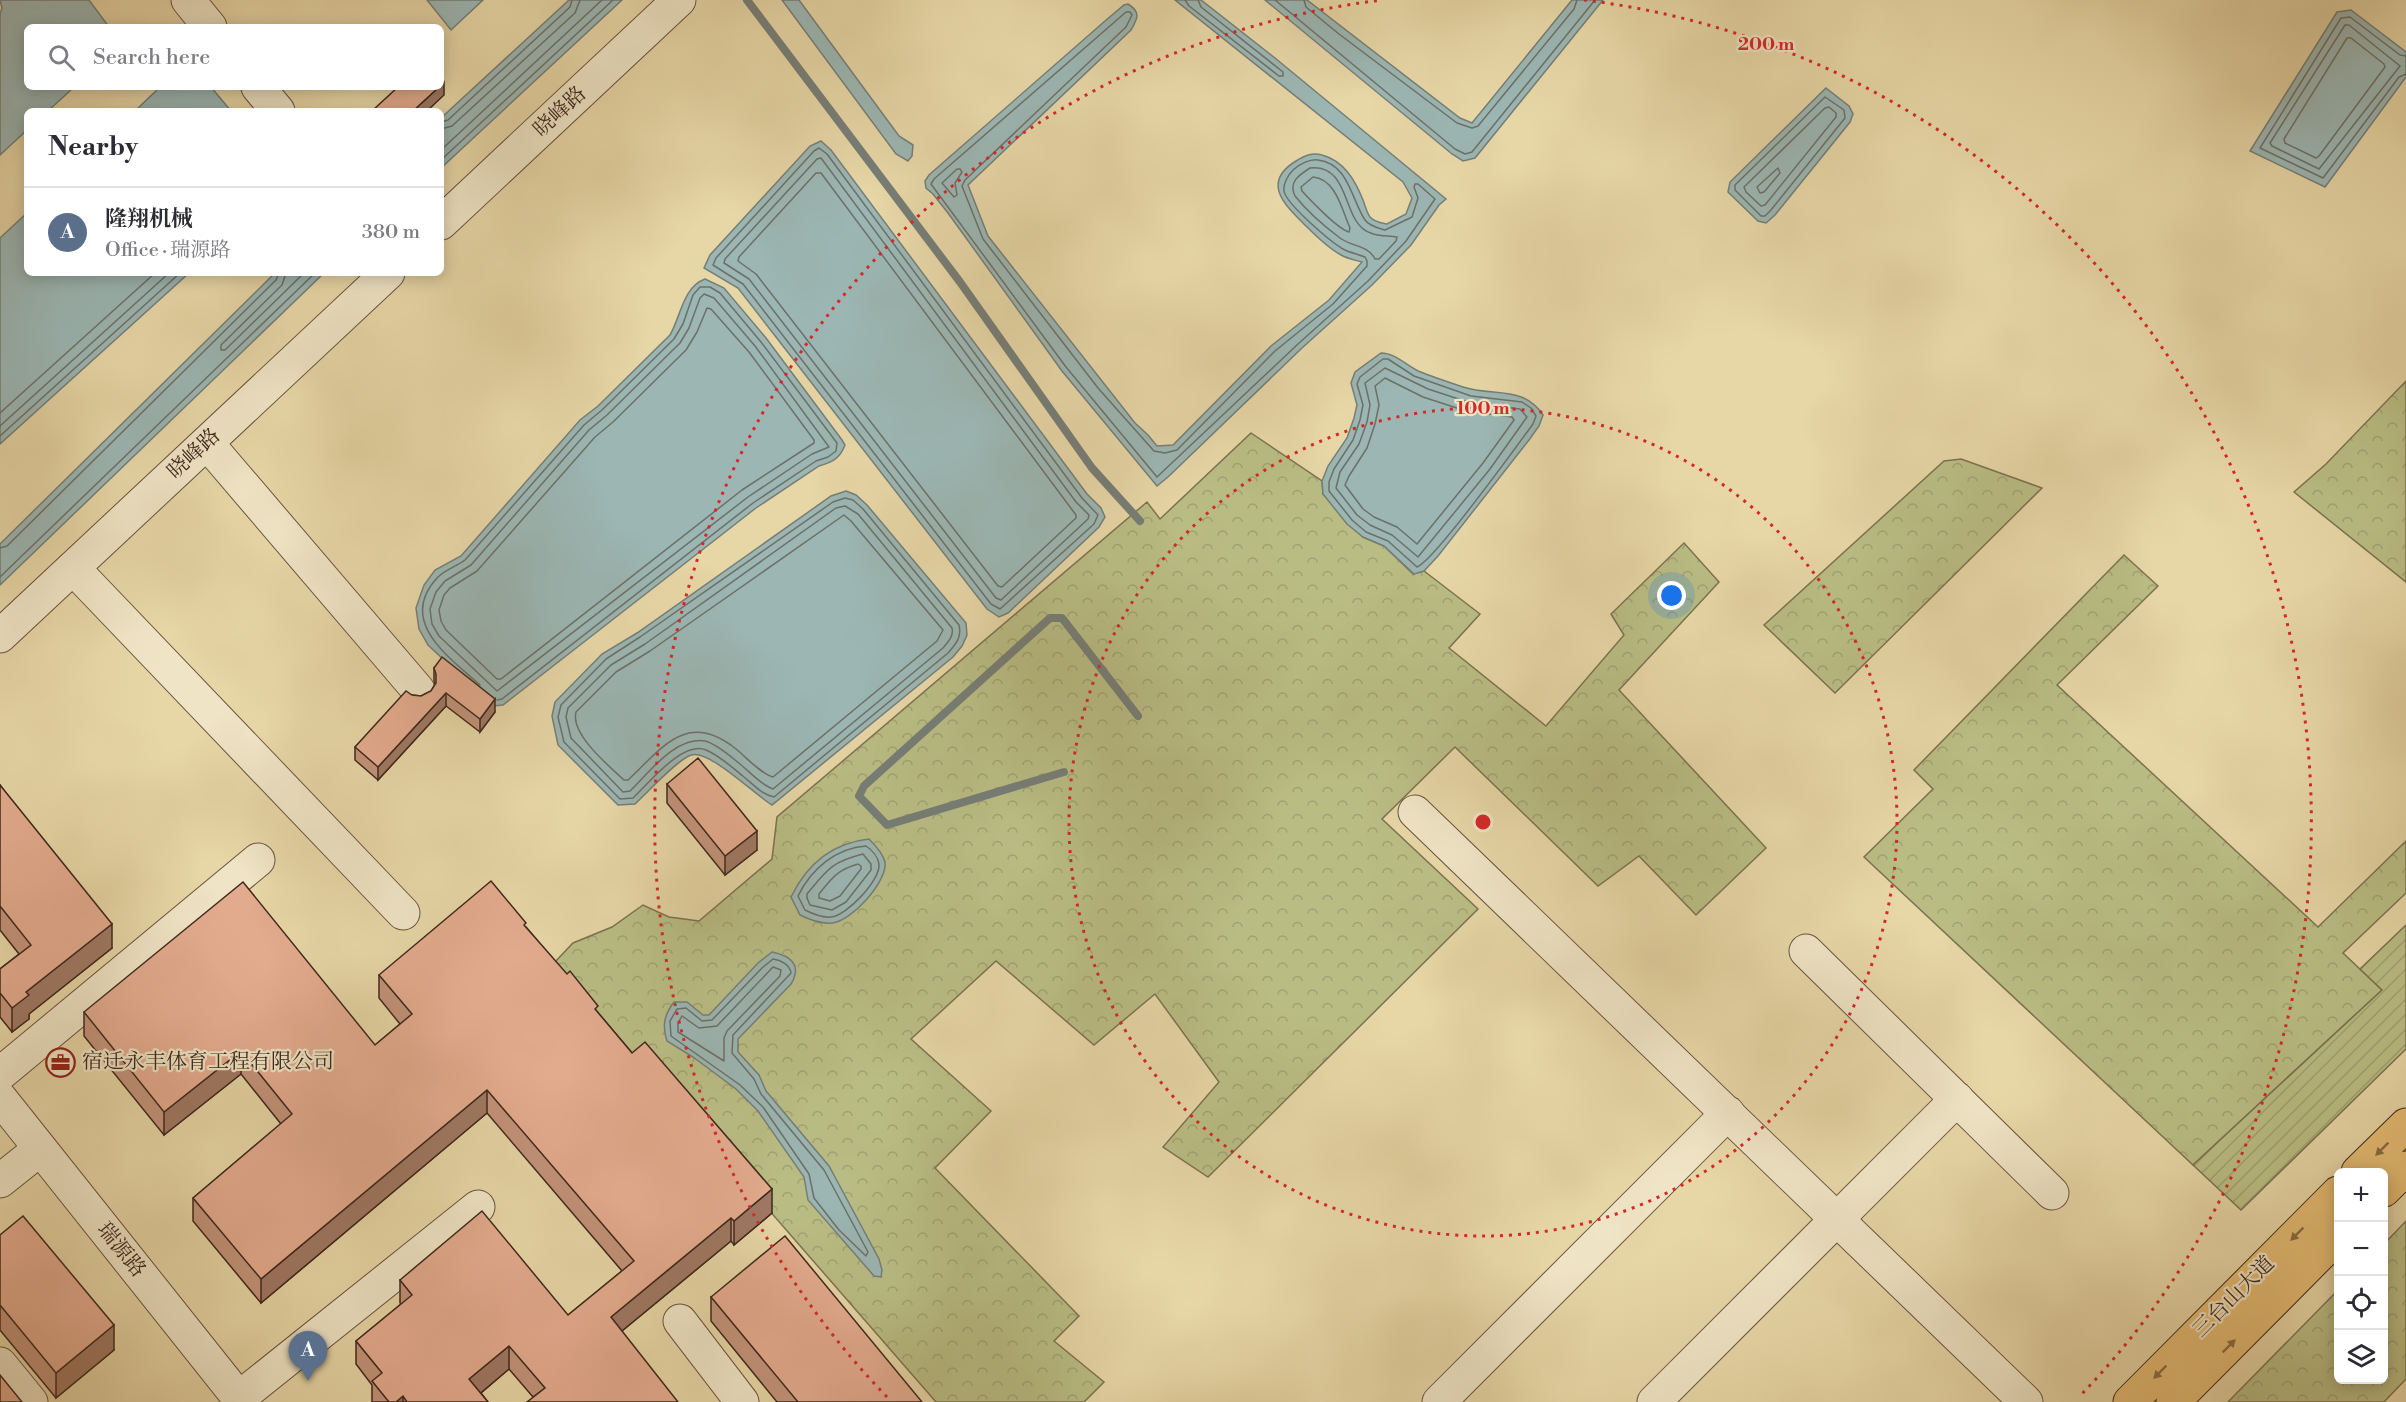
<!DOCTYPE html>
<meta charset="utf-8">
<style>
body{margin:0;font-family:"Libre Bodoni","Noto Serif SC",serif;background:#f2f2f3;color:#2b2b33}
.controls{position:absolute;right:18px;bottom:18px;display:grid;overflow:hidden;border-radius:9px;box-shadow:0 3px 15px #0003}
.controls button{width:54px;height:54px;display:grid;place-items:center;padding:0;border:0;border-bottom:2px solid #e1e1e2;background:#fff;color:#2b2b33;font:30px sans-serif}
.you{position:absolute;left:1672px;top:596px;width:21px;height:21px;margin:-15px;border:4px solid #fff;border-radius:50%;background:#1a73e8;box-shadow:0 0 0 9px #1a73e833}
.badge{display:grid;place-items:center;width:39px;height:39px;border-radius:50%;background:#8f2418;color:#fff;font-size:20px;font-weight:700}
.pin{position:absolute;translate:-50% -50px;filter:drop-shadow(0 2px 3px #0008)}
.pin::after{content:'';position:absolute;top:32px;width:21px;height:18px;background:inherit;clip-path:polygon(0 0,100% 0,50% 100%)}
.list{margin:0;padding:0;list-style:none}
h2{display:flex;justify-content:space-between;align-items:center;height:78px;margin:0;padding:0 24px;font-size:26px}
h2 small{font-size:20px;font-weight:400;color:#7c7c81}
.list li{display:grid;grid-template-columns:39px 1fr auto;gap:18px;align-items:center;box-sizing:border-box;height:90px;padding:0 24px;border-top:2px solid #e1e1e2}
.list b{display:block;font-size:22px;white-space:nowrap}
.list p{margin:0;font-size:20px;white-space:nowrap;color:#7c7c81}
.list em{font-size:20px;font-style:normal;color:#7c7c81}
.icon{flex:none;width:33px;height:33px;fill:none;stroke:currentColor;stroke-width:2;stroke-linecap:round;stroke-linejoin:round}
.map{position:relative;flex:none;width:2406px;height:1402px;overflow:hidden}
.search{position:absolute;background:#fff;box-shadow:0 3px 15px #0003;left:24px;top:24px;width:420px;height:66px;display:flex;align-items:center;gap:15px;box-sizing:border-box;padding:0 21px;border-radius:9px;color:#7c7c81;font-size:22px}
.panel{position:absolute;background:#fff;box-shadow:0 3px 15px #0003;left:24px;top:108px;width:420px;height:168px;border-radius:9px}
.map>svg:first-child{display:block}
</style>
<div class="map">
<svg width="2406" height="1402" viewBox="0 0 2406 1402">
<defs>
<pattern id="forest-crowns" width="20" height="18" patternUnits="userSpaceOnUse" patternTransform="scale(1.5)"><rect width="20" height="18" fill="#b9bd84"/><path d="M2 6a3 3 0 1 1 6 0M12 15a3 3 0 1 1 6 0" fill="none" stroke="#a0a272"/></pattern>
<pattern id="garden-furrows" width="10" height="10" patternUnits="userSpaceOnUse" patternTransform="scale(1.5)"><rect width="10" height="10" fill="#b9bd84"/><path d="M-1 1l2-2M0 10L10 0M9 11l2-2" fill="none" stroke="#a0a272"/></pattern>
</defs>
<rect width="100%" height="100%" fill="#e7d6a6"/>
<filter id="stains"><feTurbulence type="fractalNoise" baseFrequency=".00333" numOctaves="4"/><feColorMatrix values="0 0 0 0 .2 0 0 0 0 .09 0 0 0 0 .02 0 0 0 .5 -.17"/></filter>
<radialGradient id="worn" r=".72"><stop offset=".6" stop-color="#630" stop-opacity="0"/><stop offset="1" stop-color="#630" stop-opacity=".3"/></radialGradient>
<g fill="url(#forest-crowns)" stroke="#7c7350" stroke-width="1.5">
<path d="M2406,381V582L2294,492L2326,464Z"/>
<path d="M1251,433L1322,481L1323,494L1363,537L1384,546L1413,574L1424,571L1480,614L1449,648L1546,726L1624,635L1611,614L1684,543L1719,582L1619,690L1766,848L1696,915L1639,856L1598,886L1455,747L1382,819L1478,909L1208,1177L1163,1147L1219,1082L1155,994L1094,1045L996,961L911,1039L991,1111L935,1168L1079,1316L1054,1341L1104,1382L1084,1402H936L554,963L573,943L612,927L643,905L669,917L699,921L772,859L777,817L1147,502L1160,519Z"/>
<path d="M1961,459L2042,488L1835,693L1764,625L1944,461Z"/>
<path d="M2124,555L2158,586L2057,685L2318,927L2406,841V893L2343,953L2382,990L2193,1165L1864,857L1933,789L1914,770Z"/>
<path d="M2406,1221V1379L2384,1402H2228L2338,1290V1380H2384V1244Z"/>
</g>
<path fill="url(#garden-furrows)" stroke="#7c7350" stroke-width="1.5" d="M2406,925V1049L2241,1210L2193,1165L2382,990L2360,969Z"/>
<g fill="#9bb6b3" stroke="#767e77" stroke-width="1.5">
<path d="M0,0H89L109,27H27V87H74L48,111H27V130L0,155V14L2,8Z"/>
<path d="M427,0H483L451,30Z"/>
<path d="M569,0H622L441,168V118Z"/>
<path d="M782,0H799L899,136L913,145L912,156L908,161L896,154Z"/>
<path d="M1175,0H1201L1275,58L1446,199L1439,205L1411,245L1372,285L1302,348L1168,477L1157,486L1062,371L948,213L933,194L926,188L925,181L929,175L1105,21L1124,5L1128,4C1141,12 1138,18 1131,30L968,185L988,236L1135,423L1148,435L1157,446L1173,445L1271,346L1329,300L1362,262C1355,260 1348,259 1341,255C1328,248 1316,236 1306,226C1286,206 1260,183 1296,161C1304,156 1312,152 1322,155C1344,161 1355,180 1363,200C1365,205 1367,213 1370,217C1374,222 1382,223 1387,224L1406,214L1412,198L1403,182Z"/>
<path d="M1265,0H1307L1460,118L1472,123L1572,0H1603L1475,158L1463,161L1452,154Z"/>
<path d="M2351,10L2406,52V77L2325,187L2250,151L2337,12Z"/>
<path d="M160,87H211L231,111H135Z"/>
<path d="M1826,88L1849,106L1853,114L1850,122L1775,215L1766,223L1758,221L1728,192L1730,182Z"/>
<path d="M821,141L831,150L1087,494L1101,508L1105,517L1099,527L1008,613L999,617L987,609L738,288L704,268L710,255L810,146Z"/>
<path d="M27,213V273H189L0,444V238Z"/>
<path d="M275,273H324L0,585V544Z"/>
<path d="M705,279L724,288L766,338L842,440L845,445C840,458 833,462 819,466L756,508L503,705L493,706L428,645L419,629L416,608L424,585L435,570L461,556L580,420L598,406L670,335C681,316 683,287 705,279Z"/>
<path d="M1381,353C1395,353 1406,365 1418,371C1433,377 1448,382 1463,387C1494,397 1523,385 1543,415L1539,426L1529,440L1438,556L1424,571L1414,574L1384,546L1363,537L1347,524L1323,494L1322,481L1328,466L1347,438L1354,418L1357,405L1351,383L1355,372Z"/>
<path d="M846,491L856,495L867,505L966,623L967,635L962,646L953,657L772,805C755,795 709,749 691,755C678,759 647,793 635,804L618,805L558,745L552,716L555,702L602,654L637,633L831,496Z"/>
<path d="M869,839C875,845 883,853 885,862C888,881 851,922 832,923C821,924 810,920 800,915L791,897C807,864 832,843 869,839Z"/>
<path d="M772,952C792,956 802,966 791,984L738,1039V1052L759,1075L766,1091L829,1166L879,1259L882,1270L881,1277L874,1276L808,1200L804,1177L758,1111L736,1089L693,1057L667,1041C662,1026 664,1015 674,1002H687L703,1015H709L758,963Z"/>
</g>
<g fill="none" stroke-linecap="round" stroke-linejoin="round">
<g stroke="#6d7068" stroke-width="1.5">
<path d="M1185,0L1189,6L1279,76H1283V72L1201,7L1198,0"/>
<path d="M1275,0L1455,149L1465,154L1472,152L1595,0"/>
<path d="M1304,0L1306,7L1339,34L1457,123L1472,128L1478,126L1574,9L1577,0"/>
<path d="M1126,12H1130L1132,15L1126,27L965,180L962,186L983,239L1098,388L1154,451L1165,453L1177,450L1275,351L1333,304L1367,266V261L1365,257C1358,254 1350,253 1343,249C1331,242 1286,204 1284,191C1283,184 1288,175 1293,170C1299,164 1310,159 1318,160C1349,164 1351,199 1365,220C1369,226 1378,228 1385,230L1412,217L1418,198L1414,187L1415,184H1418L1435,199L1406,241L1368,281L1298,344L1157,477L1066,367L931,184L934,179Z"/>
<path d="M2345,25H2349L2400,66L2319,169L2272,146L2270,143Z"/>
<path d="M2347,38H2351L2384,64L2385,67L2319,156L2316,158L2285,143L2284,139Z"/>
<path d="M2406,56L2400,55L2350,17L2341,18L2260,148L2323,178L2399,77L2406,74"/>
<path d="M1825,97L1844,110L1845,118L1771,210L1765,216H1761L1735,190V185Z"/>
<path d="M1829,107L1836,113V117L1765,205L1761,206L1746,192L1744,187L1825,108Z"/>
<path d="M441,122L448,120L570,7L572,0"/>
<path d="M441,129L452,126L575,13L580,0"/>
<path d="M819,148L827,154L1082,498L1098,515L1094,524L1000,609L991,604L743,284L713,265L716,258L814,151Z"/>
<path d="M441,150L602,0"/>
<path d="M821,158L1076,502L1089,515L1088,519L1001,600L996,598L749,279L724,263L725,259L817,159Z"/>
<path d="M441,160L613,0"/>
<path d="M1310,168C1347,164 1343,211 1362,228C1372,237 1385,235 1397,237L1396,241L1379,259H1375C1368,245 1352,247 1340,238C1324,226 1307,211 1295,196C1288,182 1299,175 1310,168Z"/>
<path d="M1778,168L1780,173L1764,192L1760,193L1757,187Z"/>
<path d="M957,169H960L962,172L955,183L957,195L954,197L942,183Z"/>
<path d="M816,173H821L1076,515V518L1002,587L998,586L756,274L738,261L739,257Z"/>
<path d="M1313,177C1336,179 1342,210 1350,228L1349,232C1338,229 1311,201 1302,191L1301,187Z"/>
<path d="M286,273L282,285L221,345V350H225L304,273"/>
<path d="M704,294L714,298L755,346L829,447L812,454L748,497L497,691L439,636L432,624L430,609L436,592L445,581L471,565L589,430L607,415L680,343L689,328L700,298Z"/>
<path d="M707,308L711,309L749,352L814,440V443L742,490L501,679H497L446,630L441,621L439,610L444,595L450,588L477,571L595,437L613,422L686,350L697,332Z"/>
<path d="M1383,359H1388L1414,376L1471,396L1522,402L1531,408L1536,416L1533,424C1517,446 1434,560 1417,567L1388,541L1366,532L1352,520L1329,491V482L1334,469L1353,440L1360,420L1363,405L1357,384L1360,377Z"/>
<path d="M1385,368L1428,389L1471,403L1520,409L1527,417L1490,469L1418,557L1392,535L1370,525L1357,515L1336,488L1340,472L1359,444L1367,422L1370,405L1365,383Z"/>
<path d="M1385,378L1423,397L1466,411L1512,417L1514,420L1483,463L1417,544L1397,527L1374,517L1363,509L1345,485L1349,476L1367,448L1375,424L1379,405L1375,386Z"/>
<path d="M0,413L155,273"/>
<path d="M0,426L169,273"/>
<path d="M0,436L180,273"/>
<path d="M845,498L853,500L863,509L959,625C962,637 956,644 948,653L774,797C762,795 753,784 744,777C732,767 720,756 706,750C683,740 649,783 633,798L620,799L564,742L558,717L561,705L606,659L640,637L833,502Z"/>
<path d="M845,506L858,514L952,628C954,636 948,642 943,648L773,789C761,785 750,772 740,764C730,756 717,744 705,741C675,736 649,773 630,791L623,792L571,738L566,717L568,708L611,665L645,644L836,508Z"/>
<path d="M844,515L851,521L943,630L937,641L773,777C760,773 747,758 736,749C687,710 663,747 628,780H624C609,766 570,734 576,712L616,672L650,651Z"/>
<path d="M0,548L7,546L276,280L279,273"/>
<path d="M0,577L315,273"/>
<path d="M480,685C449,657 396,621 438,577C445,570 457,566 465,560L584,425L602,410L674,339L683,324L693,295L700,287H710L720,293L761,342L837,443L836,451L828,457L816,461L753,503L502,699L497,700"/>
<path d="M866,846C872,850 878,857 879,864C881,880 846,916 831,917C822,918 813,914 805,910L798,896C811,869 836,848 866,846Z"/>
<path d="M863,854L871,864V870L846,902L832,910L810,905L807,898V894C827,870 831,862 863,854Z"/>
<path d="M858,864L861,866V869L840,896L830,901L819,898V894C832,878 837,870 858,864Z"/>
<path d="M773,959C781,960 790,965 791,973L733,1035L732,1053L754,1079L761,1094L824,1170L868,1252L866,1256L839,1230L814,1198L809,1174L763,1107L740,1085L671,1036L670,1021L677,1009L686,1008L702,1021L712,1020L762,968Z"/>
<path d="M773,967L781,970L780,976L727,1031L724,1038V1061L678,1032V1023L682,1016L699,1028L717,1026Z"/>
</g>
<g stroke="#767e77" stroke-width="8">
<path d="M747,0L960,282L1092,468L1140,521"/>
<path d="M1064,772L887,825L859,796L864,786L1050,618H1062L1138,716"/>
</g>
<defs>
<g id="minor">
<path d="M188,0L210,27"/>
<path d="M258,87L278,111"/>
<path d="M441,223L679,0"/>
<path d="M207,443L418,690"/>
<path d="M73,568L403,913"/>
<path d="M0,636L388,273"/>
<path d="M1415,812L2026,1402"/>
<path d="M1806,951L2052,1193"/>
<path d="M0,1074L258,860"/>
<path d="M0,1098L242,1402"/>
<path d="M0,1181L40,1149"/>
<path d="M680,1321L742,1402"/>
<path d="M0,1364L31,1402"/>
<path d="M239,1398L478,1207"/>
<path d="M1439,1402L1728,1113"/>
<path d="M1654,1402L1957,1099"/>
</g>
<g id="major">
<path d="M2358,1172L2406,1125"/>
<path d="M2384,1190L2406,1168"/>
<path d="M2130,1402L2338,1193"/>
<path d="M2173,1402L2338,1236"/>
</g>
</defs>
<use href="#minor" stroke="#69543f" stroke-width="35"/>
<use href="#major" stroke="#3f291d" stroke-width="35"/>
<use href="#minor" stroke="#efe4c5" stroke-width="33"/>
<use href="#major" stroke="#e4bb73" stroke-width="33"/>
</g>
<g fill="#c3937a" stroke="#3f291d" stroke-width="1.5">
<path d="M434,668L495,712L480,732L446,706L378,780L355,760V747L412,695L421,696L431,691L435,684L434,681Z"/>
<path d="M667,784L757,850L725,875L667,803Z"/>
<path d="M0,785L112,948L29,1014V1019L12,1032L0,1017V969L19,954L0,930Z"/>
<path d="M526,927L632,1053L772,1213L734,1245L731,1241L622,1331L533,1397L509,1369L481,1393L488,1402H372V1385L356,1364V1341L401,1304L400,1303V1280L568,1315L622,1271L487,1113L261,1303L193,1221V1198L281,1124L241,1074L164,1135L84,1036V1012L375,1045L400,1024L379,998V975Z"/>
<path d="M0,1235L114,1350L56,1398L0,1330Z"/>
<path d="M711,1297L922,1402H777L711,1321Z"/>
</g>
<g fill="#9f7863" stroke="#3f291d" stroke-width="1.5">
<path d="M444,82V95L427,111H413L439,87H441V85Z"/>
<path d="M446,693V706L378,780V767Z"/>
<path d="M495,699V712L480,732V719Z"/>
<path d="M757,831V850L725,875V856Z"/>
<path d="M112,924V948L29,1014V1019L12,1032V1008L26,992Z"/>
<path d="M241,1051V1074L164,1135V1112Z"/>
<path d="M487,1090V1113L261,1303V1279Z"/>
<path d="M772,1189V1213L734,1245V1221Z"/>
<path d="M731,1218V1241L611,1340V1317Z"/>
<path d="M114,1325V1350L56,1398V1373Z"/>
<path d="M509,1346V1369L470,1402L469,1379Z"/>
<path d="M403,1396V1402H396Z"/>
</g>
<g fill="#e3ab8e" stroke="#3f291d" stroke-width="1.5">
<path d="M398,87H439L413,111H372Z"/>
<path d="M442,657L495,699L480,719L446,693L378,767L355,747L406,691L412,695L421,696L431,691L436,683V674L434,668Z"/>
<path d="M698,758L757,831L725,856L667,784Z"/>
<path d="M0,785L112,924L26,992L29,995L12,1008L0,993V969L31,945L0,906Z"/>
<path d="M491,881L526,923L524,925L567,974L570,971L598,1006L595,1009L632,1053L645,1042L772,1189L734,1221L731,1218L611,1317L678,1402H527L545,1388L509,1346L469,1379L488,1402H407L403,1396L396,1402H389L372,1381L382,1373L356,1341L412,1295L400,1280L482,1211L568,1315L634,1261L487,1090L261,1279L193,1198L292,1114L241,1051L164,1112L84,1012L243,882L375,1045L412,1014L379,975Z"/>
<path d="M23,1216L114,1325L56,1373L0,1305V1235Z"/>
<path d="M785,1236L922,1402H798L711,1297Z"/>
<path d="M0,1375L22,1402H0Z"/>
</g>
<defs><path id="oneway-solid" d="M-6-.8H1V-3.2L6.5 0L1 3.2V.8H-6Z" transform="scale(1.5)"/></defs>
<g fill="#896b44">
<use href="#oneway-solid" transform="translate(2382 1149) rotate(135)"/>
<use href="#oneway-solid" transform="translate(2297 1234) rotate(135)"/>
<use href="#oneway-solid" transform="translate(2229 1346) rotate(-45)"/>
<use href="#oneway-solid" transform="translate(2160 1372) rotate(135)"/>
</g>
<g fill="none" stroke="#d62828" stroke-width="3" stroke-dasharray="3 6">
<circle cx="1483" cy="822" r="414"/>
<path d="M887 1397A828 828 0 0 1 1382 0M1584 0A828 828 0 0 1 2079 1397"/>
</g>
<defs>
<symbol id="office-ring" viewBox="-11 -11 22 22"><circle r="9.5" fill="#efe4c5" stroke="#8f2418" stroke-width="1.5"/><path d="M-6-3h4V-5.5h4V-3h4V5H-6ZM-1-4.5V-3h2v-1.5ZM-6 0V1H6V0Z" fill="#8f2418"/></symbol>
</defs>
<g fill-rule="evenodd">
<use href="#office-ring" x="44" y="1046" width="33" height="33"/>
</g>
<g text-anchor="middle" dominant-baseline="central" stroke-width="4.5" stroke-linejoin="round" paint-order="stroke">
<g font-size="21" fill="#3f291d" stroke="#efe4c5">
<text transform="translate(560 112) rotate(-43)">晓峰路</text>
<text transform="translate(194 454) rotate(-43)">晓峰路</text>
<text transform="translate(121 1250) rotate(51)">瑞源路</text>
<text transform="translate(2234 1297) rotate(-45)">三台山大道</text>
</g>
<g font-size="21" fill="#3f291d" stroke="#efe4c5" text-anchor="start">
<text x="82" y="1062">宿迁永丰体育工程有限公司</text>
</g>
</g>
<circle cx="1483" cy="822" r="9" fill="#d62828" stroke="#efe4c5" stroke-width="3"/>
<g font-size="18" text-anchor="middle" font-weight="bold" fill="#d62828" stroke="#efe4c5" stroke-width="4.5" stroke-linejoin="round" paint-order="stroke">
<text x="1766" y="50">200 m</text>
<text x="1483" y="414">100 m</text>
</g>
<rect width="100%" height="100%" filter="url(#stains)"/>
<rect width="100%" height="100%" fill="url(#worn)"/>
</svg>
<div class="controls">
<button>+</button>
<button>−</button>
<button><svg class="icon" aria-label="locate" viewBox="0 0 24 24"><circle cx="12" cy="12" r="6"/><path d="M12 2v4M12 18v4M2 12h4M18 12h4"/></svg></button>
<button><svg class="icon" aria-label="layers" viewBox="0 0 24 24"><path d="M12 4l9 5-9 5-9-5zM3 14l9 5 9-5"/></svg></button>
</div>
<div class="you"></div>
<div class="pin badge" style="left:308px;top:1381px;background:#5c6f8a">A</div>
<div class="search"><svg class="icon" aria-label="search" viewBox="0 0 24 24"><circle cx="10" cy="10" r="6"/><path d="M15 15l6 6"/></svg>Search here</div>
<section class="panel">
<h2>Nearby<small></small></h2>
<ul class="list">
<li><span class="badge" style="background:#5c6f8a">A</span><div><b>隆翔机械</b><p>Office · 瑞源路</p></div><em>380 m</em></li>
</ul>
</section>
</div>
